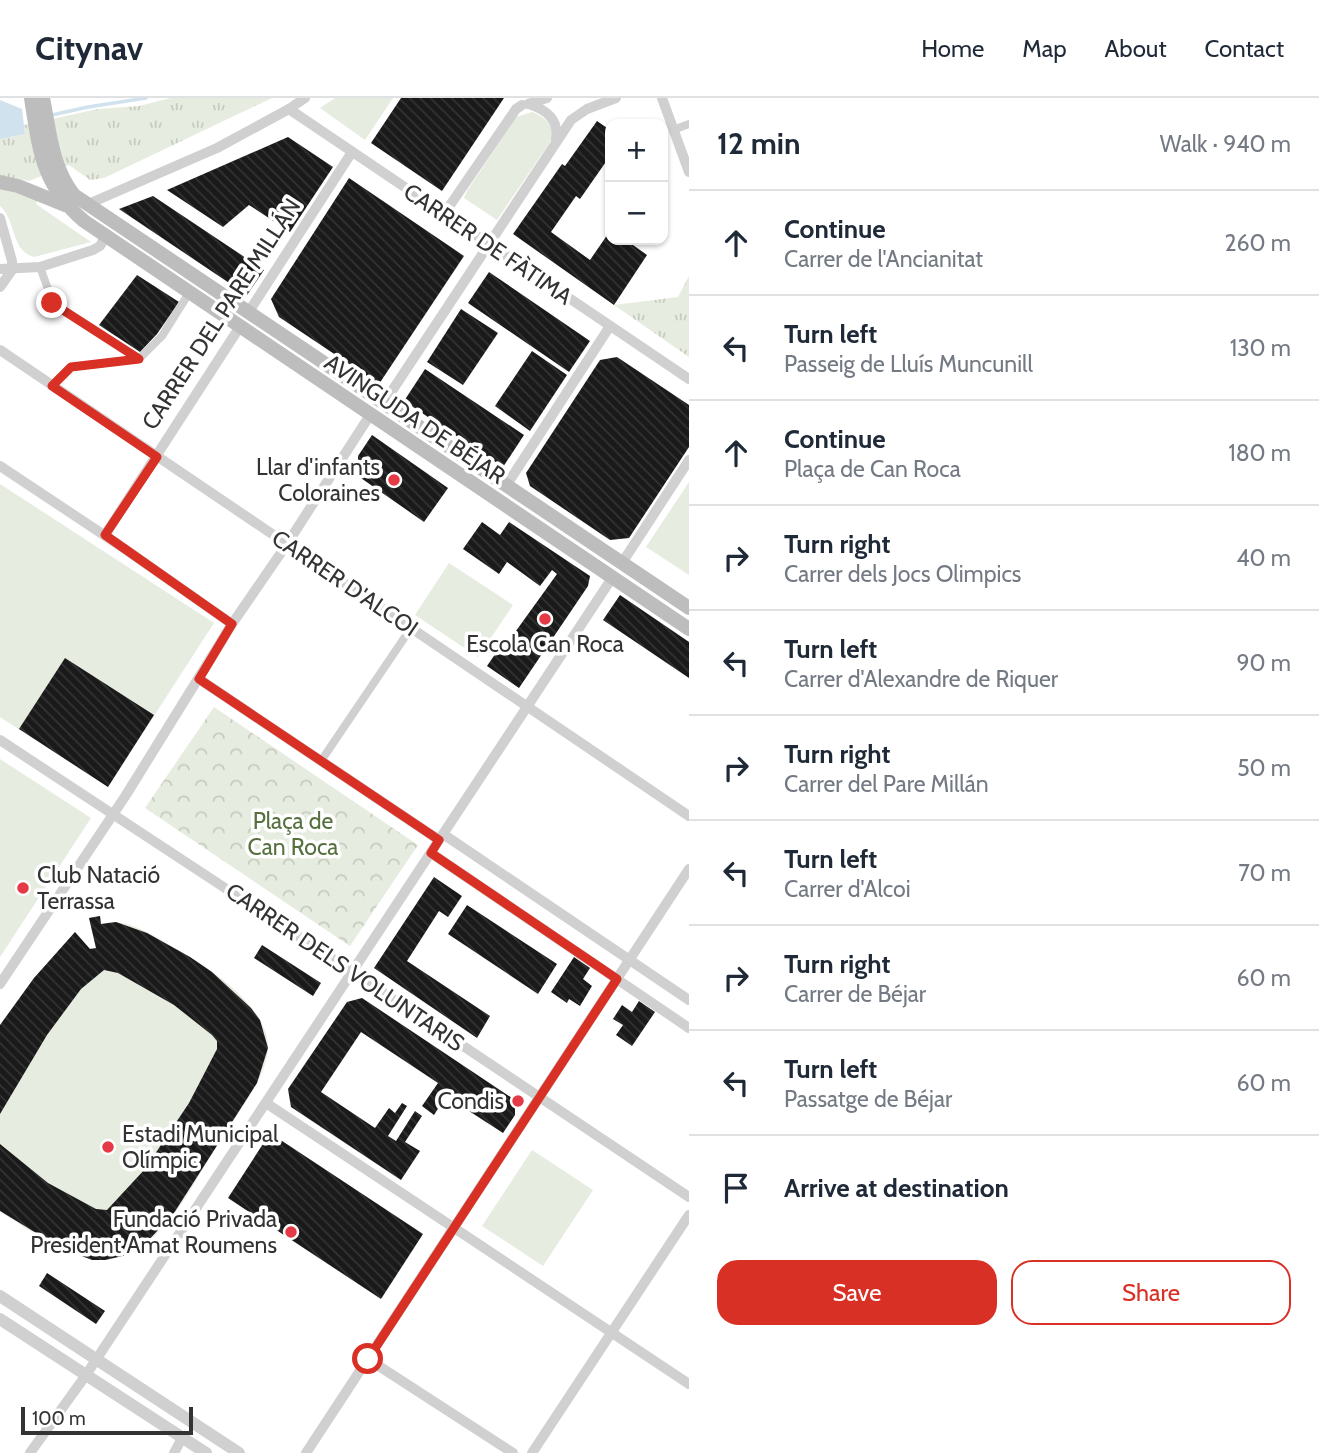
<!DOCTYPE html>
<meta charset="utf-8">
<style>
body{margin:0;font-family:Cabin,sans-serif;background:#f6f6f7;color:#1f2937}
.controls{position:absolute;right:21px;top:21px;display:grid;overflow:hidden;border-radius:14px;box-shadow:0 2px 5px #0004}
.controls button{width:63px;height:63px;display:grid;place-items:center;padding:0;border:0;border-bottom:2px solid #e0e1e3;background:#fff;color:#1f2937;font:35px sans-serif}
.scale{position:absolute;left:21px;bottom:18px;width:172px;box-sizing:border-box;padding-left:7px;border:4px solid #333;border-top:0;font-size:19px;line-height:24px;white-space:nowrap;color:#333;-webkit-text-stroke:5px #fff;paint-order:stroke}
.stop{position:absolute;width:21px;height:21px;margin:-16px;border:5px solid #d93025;border-radius:50%;background:#fff}
.stop.end{background:#d93025;border-color:#fff;box-shadow:0 2px 7px #0008}
.list{margin:0;padding:0;list-style:none}
h2{display:flex;justify-content:space-between;align-items:center;height:91px;margin:0;padding:0 28px;font-size:30px}
h2 small{font-size:23px;font-weight:400;color:#747a83}
.list li{display:grid;grid-template-columns:46px 1fr auto;gap:21px;align-items:center;box-sizing:border-box;height:105px;padding:0 28px;border-top:2px solid #e0e1e3}
.list b{display:block;font-size:26px;white-space:nowrap}
.list p{margin:0;font-size:23px;white-space:nowrap;color:#747a83}
.list em{font-size:23px;font-style:normal;color:#747a83}
.actions{display:flex;gap:14px;padding:21px 28px}
.actions a{flex:1;padding:16px 0;border:2px solid #d93025;border-radius:21px;text-align:center;font-size:24px;color:#d93025}
.actions .main{background:#d93025;color:#fff}
.icon{flex:none;width:38px;height:38px;fill:none;stroke:currentColor;stroke-width:2;stroke-linecap:round;stroke-linejoin:round}
.map{position:relative;flex:none;width:689px;height:1355px;overflow:hidden}
header{display:flex;align-items:center;gap:42px;box-sizing:border-box;height:98px;padding:0 35px;background:#fff;border-bottom:2px solid #e0e1e3}
header strong{font-size:33px}
nav{display:flex;gap:38px;margin-inline-start:auto;font-size:24px}
main{display:flex}
aside{flex:1;background:#fff}
.map>svg:first-child{display:block}
</style>
<header>
<strong>Citynav</strong>
<nav><a>Home</a><a>Map</a><a>About</a><a>Contact</a></nav>
</header>
<main>
<div class="map">
<svg width="689" height="1355" viewBox="0 0 689 1355">
<defs>
<pattern id="grass-tufts" width="24" height="20" patternUnits="userSpaceOnUse" patternTransform="scale(1.75)"><rect width="24" height="20" fill="#e6ecdf"/><path d="M3 7l-1-3M5 7V3M7 7l1-3M15 17l-1-3M17 17v-4M19 17l1-3" fill="none" stroke="#c6cbc0"/></pattern>
<pattern id="park-crowns" width="20" height="18" patternUnits="userSpaceOnUse" patternTransform="scale(1.75)"><rect width="20" height="18" fill="#e6ecdf"/><path d="M2 6a3 3 0 1 1 6 0M12 15a3 3 0 1 1 6 0" fill="none" stroke="#c6cbc0"/></pattern>
<pattern id="building-back-hatch" width="6" height="6" patternUnits="userSpaceOnUse" patternTransform="scale(1.75)"><rect width="6" height="6" fill="#1a1a1a"/><path d="M-1 5l2 2M0 0l6 6M5-1l2 2" fill="none" stroke="#333"/></pattern>
</defs>
<rect width="100%" height="100%" fill="#fff"/>
<g fill="url(#grass-tufts)">
<path d="M171,0H272L104,80L90,82L69,67L29,83L0,78V41L25,36L24,27L98,11L139,8Z"/>
<path d="M689,178V259L614,207L678,199Z"/>
</g>
<path fill="url(#park-crowns)" d="M214,609L418,747L350,848L145,710Z"/>
<g fill="#e6ecdf">
<path d="M335,0H393L365,42L320,10Z"/>
<path d="M532,14C546,20 552,25 552,41L497,122L464,100L467,93L516,19Z"/>
<path d="M0,88L39,99L36,106L91,144L34,159C10,152 17,123 0,108Z"/>
<path d="M689,384V477L646,449Z"/>
<path d="M0,386L214,525L108,689L0,619Z"/>
<path d="M449,465L513,507L478,559L415,517Z"/>
<path d="M0,661L91,720L0,859Z"/>
<path d="M100,818L101,826C125,818 155,838 175,850C208,869 264,905 268,946C269,958 262,976 256,987C244,1008 229,1029 216,1049C195,1082 176,1124 143,1147C132,1155 118,1161 104,1162C71,1163 27,1131 0,1113V927L34,880L75,834L89,850H96L89,820Z"/>
<path d="M532,1052L593,1092L543,1168L482,1128Z"/>
</g>
<path fill="#cfe2ee" d="M0,2L22,11L25,36L0,41Z"/>
<g fill="none" stroke-linecap="round" stroke-linejoin="round">
<path stroke="#cfe2ee" stroke-width="3.5" d="M52,17L88,9L146,0"/>
</g>
<g fill="url(#building-back-hatch)">
<path d="M401,0H504L442,93L371,45Z"/>
<path d="M597,23L610,32L608,39L610,40V58L580,101L576,98L551,134L590,162L610,133V142H626L647,157L614,207L513,136L562,66L565,68Z"/>
<path d="M288,39L333,69L290,134L249,107L223,129L167,92Z"/>
<path d="M349,80L464,158L379,286L279,219L271,201Z"/>
<path d="M153,98L264,172L247,197L119,111Z"/>
<path d="M489,174L590,243L569,274L468,205Z"/>
<path d="M137,177L179,204L157,236L140,254L99,227Z"/>
<path d="M461,211L498,235L463,287L427,264Z"/>
<path d="M532,253L567,277L530,333L495,308Z"/>
<path d="M617,259L689,307V349L629,440L610,442L530,388L526,375L600,262Z"/>
<path d="M425,271L524,337L503,369L404,303Z"/>
<path d="M372,337L448,390L424,424L358,378V358Z"/>
<path d="M482,424L500,437L509,424L590,478L588,488L519,590L487,568L500,549L503,551L557,476L552,472L540,488L507,464L499,476L463,451Z"/>
<path d="M620,497L689,544V580L603,522Z"/>
<path d="M65,560L154,617L108,689L19,631Z"/>
<path d="M434,779L462,798L448,819L439,813L407,863L490,918L477,940L374,870Z"/>
<path d="M467,807L557,866L538,896L448,836Z"/>
<path d="M100,818L101,826L116,824L147,835L190,859L212,874L251,910L260,922L268,950L257,985L174,1115L145,1146L127,1157L105,1162H92L61,1150L0,1113V1046L48,1085L96,1111L107,1112L145,1071L189,1005L217,951V943L212,937L174,907L118,875L104,872L81,891L47,937L0,1016V927L34,880L75,834L90,851L96,850L89,820Z"/>
<path d="M262,847L321,885L313,898L254,860Z"/>
<path d="M574,859L590,870L583,881L592,888L580,908L569,901L567,905L551,894Z"/>
<path d="M362,900L515,1002V1017L503,1035L452,1002L454,999L448,995L434,1017L422,1008L438,985L361,934L321,994L375,1030L389,1010L395,1015L402,1005L407,1008L388,1038L396,1043L415,1013L422,1018L405,1044L420,1053L401,1082L291,1009L288,991L347,904Z"/>
<path d="M639,903L655,914L632,948L616,937L623,927L613,921L622,907L632,914Z"/>
<path d="M270,1035L423,1136L381,1201L228,1100Z"/>
<path d="M47,1175L105,1213L96,1226L39,1188Z"/>
</g>
<g fill="none" stroke-linecap="round" stroke-linejoin="round">
<g stroke="#d0d0d0" stroke-width="8">
<path d="M673,32L689,26"/>
<path d="M40,169L53,205L139,260"/>
<path d="M52,288L71,269L139,261L162,238L189,195"/>
<path d="M321,663L411,530"/>
</g>
<g stroke="#d0d0d0" stroke-width="10">
<path d="M662,0L689,74"/>
<path d="M528,6L547,0"/>
<path d="M529,6C547,12 559,22 556,41"/>
<path d="M289,11L689,281"/>
<path d="M86,107L217,50L289,11L305,0"/>
<path d="M444,116L516,11L522,7"/>
<path d="M0,120L12,163V172"/>
<path d="M0,171L40,169L93,152L100,148L105,139"/>
<path d="M0,189L12,172"/>
<path d="M248,215L352,54"/>
<path d="M0,252L689,718"/>
<path d="M384,305L571,22L587,11L616,0"/>
<path d="M0,368L125,451L232,526"/>
<path d="M506,388L610,228"/>
<path d="M105,437L239,230"/>
<path d="M622,465L689,362"/>
<path d="M199,581L439,742"/>
<path d="M0,642L336,863L689,1099"/>
<path d="M443,736L689,902"/>
<path d="M431,755L689,930"/>
<path d="M0,886L126,697L232,526L287,446L370,317"/>
<path d="M266,1005L689,1286"/>
<path d="M368,1261L513,1355"/>
<path d="M30,1355L86,1277L612,480"/>
<path d="M174,1355L182,1340"/>
<path d="M306,1355L689,771"/>
<path d="M532,1355L689,1117"/>
</g>
<g stroke="#d0d0d0" stroke-width="12">
<path d="M0,1198L239,1355"/>
<path d="M0,1221L206,1355"/>
</g>
<g stroke="#bdbdbd" stroke-width="14">
<path d="M31,0C39,51 42,88 84,123L689,531"/>
<path d="M43,0C50,35 52,69 74,97L689,510"/>
<path d="M0,84L18,88L65,107"/>
</g>
</g>
<g fill="none" stroke-linecap="round" stroke-linejoin="round">
<path stroke="#d93025" stroke-width="9" d="M52,205L139,261L71,269L52,288L157,359L105,437L232,526L199,581L439,742L431,755L617,881L368,1261"/>
</g>
<g fill="#e63946" stroke="#fff" stroke-width="2.5">
<circle cx="394" cy="382" r="7"/>
<circle cx="545" cy="521" r="7"/>
<circle cx="23" cy="790" r="7"/>
<circle cx="518" cy="1003" r="7"/>
<circle cx="108" cy="1049" r="7"/>
<circle cx="291" cy="1134" r="7"/>
</g>
<g text-anchor="middle" dominant-baseline="central" stroke-width="7" stroke-linejoin="round" paint-order="stroke">
<g font-size="23" fill="#333" stroke="#fff">
<text transform="translate(488 146) rotate(34)">CARRER DE FÀTIMA</text>
<text transform="translate(221 216) rotate(-57)">CARRER DEL PARE MILLÁN</text>
<text transform="translate(415 321) rotate(34)">AVINGUDA DE BÉJAR</text>
<text transform="translate(345 485) rotate(34)">CARRER D'ALCOI</text>
<text transform="translate(345 869) rotate(34)">CARRER DELS VOLUNTARIS</text>
</g>
<g font-size="23" fill="#333" stroke="#fff" text-anchor="end">
<text x="380" y="369">Llar d'infants<tspan x="380" dy="26">Coloraines</tspan></text>
<text x="545" y="546" text-anchor="middle">Escola Can Roca</text>
<text x="37" y="777" text-anchor="start">Club Natació<tspan x="37" dy="26">Terrassa</tspan></text>
<text x="504" y="1003">Condis</text>
<text x="122" y="1036" text-anchor="start">Estadi Municipal<tspan x="122" dy="26">Olímpic</tspan></text>
<text x="277" y="1121">Fundació Privada<tspan x="277" dy="26">President Amat Roumens</tspan></text>
</g>
<g font-size="23" fill="#56703f" stroke="#fff">
<text x="293" y="723">Plaça de<tspan x="293" dy="26">Can Roca</tspan></text>
</g>
</g>
</svg>
<div class="controls">
<button>+</button>
<button>−</button>
</div>
<div class="scale">100 m</div>
<div class="stop" style="left:368px;top:1261px"></div>
<div class="stop end" style="left:52px;top:205px"></div>
</div>
<aside>
<h2>12 min<small>Walk · 940 m</small></h2>
<ul class="list">
<li><svg class="icon" aria-label="ahead" viewBox="0 0 24 24"><path d="M12 20V5M6 11l6-6 6 6"/></svg><div><b>Continue</b><p>Carrer de l'Ancianitat</p></div><em>260 m</em></li>
<li><svg class="icon" aria-label="left" viewBox="0 0 24 24"><path d="M17 20v-9H6M10 6l-5 5 5 5"/></svg><div><b>Turn left</b><p>Passeig de Lluís Muncunill</p></div><em>130 m</em></li>
<li><svg class="icon" aria-label="ahead" viewBox="0 0 24 24"><path d="M12 20V5M6 11l6-6 6 6"/></svg><div><b>Continue</b><p>Plaça de Can Roca</p></div><em>180 m</em></li>
<li><svg class="icon" aria-label="right" viewBox="0 0 24 24"><path d="M7 20v-9h11M14 6l5 5-5 5"/></svg><div><b>Turn right</b><p>Carrer dels Jocs Olimpics</p></div><em>40 m</em></li>
<li><svg class="icon" aria-label="left" viewBox="0 0 24 24"><path d="M17 20v-9H6M10 6l-5 5 5 5"/></svg><div><b>Turn left</b><p>Carrer d'Alexandre de Riquer</p></div><em>90 m</em></li>
<li><svg class="icon" aria-label="right" viewBox="0 0 24 24"><path d="M7 20v-9h11M14 6l5 5-5 5"/></svg><div><b>Turn right</b><p>Carrer del Pare Millán</p></div><em>50 m</em></li>
<li><svg class="icon" aria-label="left" viewBox="0 0 24 24"><path d="M17 20v-9H6M10 6l-5 5 5 5"/></svg><div><b>Turn left</b><p>Carrer d'Alcoi</p></div><em>70 m</em></li>
<li><svg class="icon" aria-label="right" viewBox="0 0 24 24"><path d="M7 20v-9h11M14 6l5 5-5 5"/></svg><div><b>Turn right</b><p>Carrer de Béjar</p></div><em>60 m</em></li>
<li><svg class="icon" aria-label="left" viewBox="0 0 24 24"><path d="M17 20v-9H6M10 6l-5 5 5 5"/></svg><div><b>Turn left</b><p>Passatge de Béjar</p></div><em>60 m</em></li>
<li><svg class="icon" aria-label="arrive" viewBox="0 0 24 24"><path d="M6 21V4h12l-3 4 3 4H6"/></svg><div><b>Arrive at destination</b></div></li>
</ul>
<div class="actions"><a class="main">Save</a><a>Share</a></div>
</aside>
</main>
